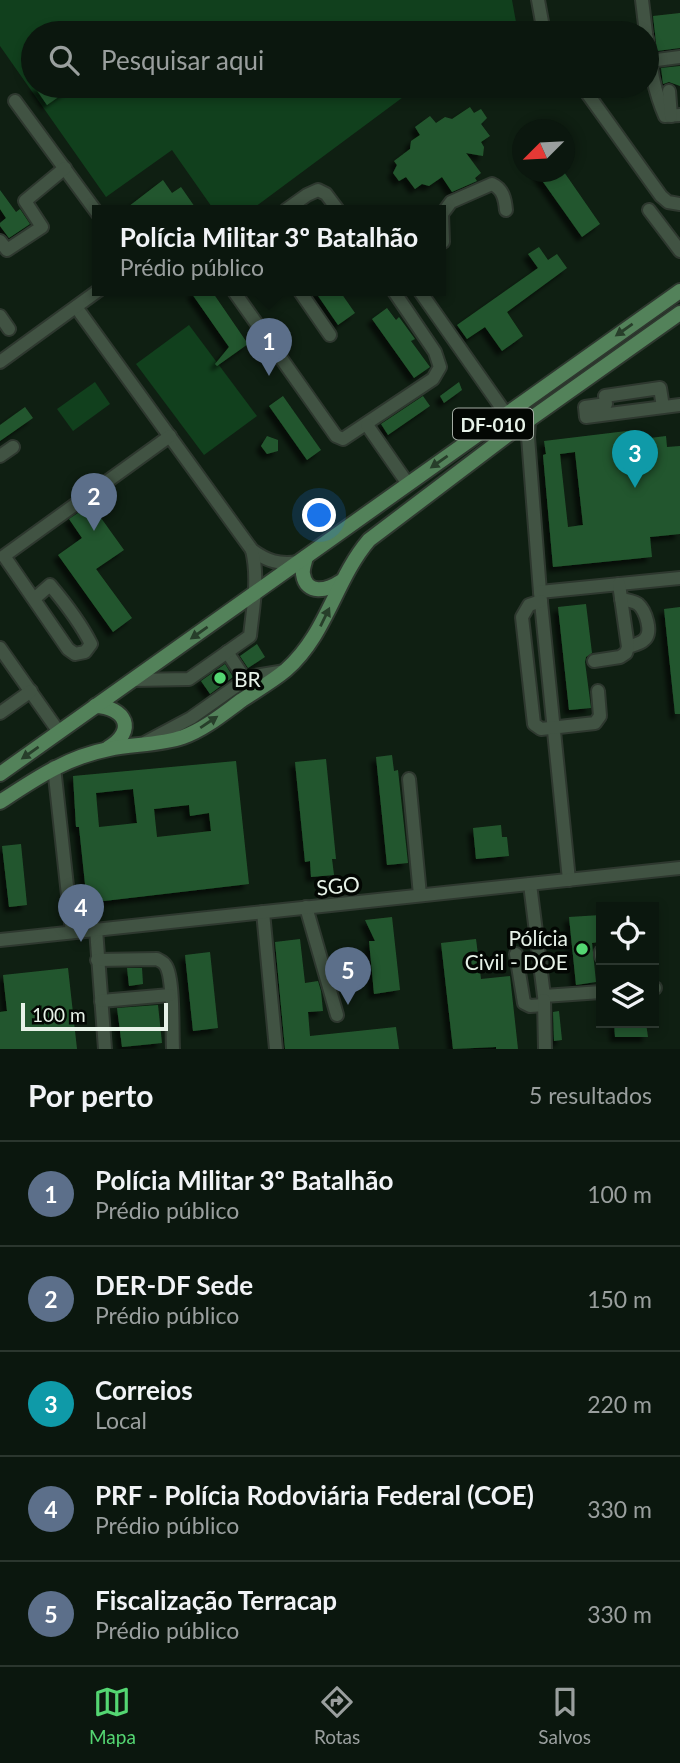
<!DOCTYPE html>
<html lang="pt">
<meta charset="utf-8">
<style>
body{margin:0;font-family:Lato,sans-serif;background:#142017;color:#f1f3f6}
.controls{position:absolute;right:21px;bottom:21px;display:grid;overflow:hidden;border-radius:0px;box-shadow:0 4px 10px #0003}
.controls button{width:63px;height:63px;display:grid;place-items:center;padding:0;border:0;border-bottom:2px solid #2b362e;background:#0b170e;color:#f1f3f6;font:35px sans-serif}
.compass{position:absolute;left:512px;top:119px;width:63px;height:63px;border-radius:50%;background:#0b170e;box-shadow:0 4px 10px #0003;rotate:246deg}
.scale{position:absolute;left:21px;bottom:18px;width:147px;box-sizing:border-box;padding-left:7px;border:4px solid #e7f2e8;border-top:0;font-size:19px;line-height:24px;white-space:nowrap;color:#e7f2e8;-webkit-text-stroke:5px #030703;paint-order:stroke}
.you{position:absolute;left:320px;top:516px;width:24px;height:24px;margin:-18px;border:5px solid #fff;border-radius:50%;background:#1a73e8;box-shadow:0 0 0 10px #1a73e833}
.badge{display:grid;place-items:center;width:46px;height:46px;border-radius:50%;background:#54d672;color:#fff;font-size:23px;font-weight:700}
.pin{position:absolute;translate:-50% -58px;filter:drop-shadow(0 2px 4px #0008)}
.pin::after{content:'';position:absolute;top:37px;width:24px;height:21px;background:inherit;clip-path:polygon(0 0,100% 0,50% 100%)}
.popup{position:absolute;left:92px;top:205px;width:354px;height:91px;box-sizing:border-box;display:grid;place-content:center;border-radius:0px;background:#0b170e;filter:drop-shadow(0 2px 5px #0005);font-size:23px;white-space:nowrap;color:#9a9f9e}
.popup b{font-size:26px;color:#f1f3f6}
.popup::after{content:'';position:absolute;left:50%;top:100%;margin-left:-14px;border:14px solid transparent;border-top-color:#0b170e}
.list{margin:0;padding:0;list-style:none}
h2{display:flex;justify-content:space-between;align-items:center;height:91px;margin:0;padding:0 28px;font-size:30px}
h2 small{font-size:23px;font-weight:400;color:#9a9f9e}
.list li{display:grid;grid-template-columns:46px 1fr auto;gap:21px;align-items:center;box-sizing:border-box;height:105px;padding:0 28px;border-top:2px solid #2b362e}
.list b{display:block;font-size:26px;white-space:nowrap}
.list p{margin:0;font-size:23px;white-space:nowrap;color:#9a9f9e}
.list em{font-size:23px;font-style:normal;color:#9a9f9e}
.icon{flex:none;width:38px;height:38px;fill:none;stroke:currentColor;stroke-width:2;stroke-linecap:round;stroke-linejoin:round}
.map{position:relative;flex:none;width:680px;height:1049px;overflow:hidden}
.search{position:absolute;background:#0b170e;box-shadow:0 4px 10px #0003;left:21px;right:21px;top:21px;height:77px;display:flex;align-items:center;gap:18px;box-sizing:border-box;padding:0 24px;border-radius:38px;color:#9a9f9e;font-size:26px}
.sheet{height:616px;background:#0b170e}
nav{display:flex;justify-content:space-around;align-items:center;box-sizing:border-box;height:98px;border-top:2px solid #2b362e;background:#0b170e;font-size:19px;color:#9a9f9e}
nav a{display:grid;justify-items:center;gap:4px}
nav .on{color:#54d672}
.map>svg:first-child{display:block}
</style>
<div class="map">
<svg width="680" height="1049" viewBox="0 0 680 1049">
<defs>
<filter id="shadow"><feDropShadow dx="-5" dy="5" stdDeviation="2" flood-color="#0009"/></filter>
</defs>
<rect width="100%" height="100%" fill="#0f1f12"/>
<g fill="#11401d">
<path d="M0,0H512L518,33H33V86H418L251,210H214L172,150L106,197L0,46Z"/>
<path d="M189,325L257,416L204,455L136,364Z"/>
<path d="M95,382L110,404L73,431L57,409Z"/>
</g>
<g fill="#23572e" fill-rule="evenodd" filter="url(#shadow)">
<path d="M680,13V48L657,51L653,16Z"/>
<path d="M680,66V86L669,82L663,84L661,68Z"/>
<path d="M34,86H74L47,105Z"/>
<path d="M470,107L474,113L481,109L487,118L481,124L490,136L481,142L484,147L483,156L466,153L481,173L475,178L477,181L452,192L442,177L429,186L422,184L415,189L406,177L399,181L393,173L397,165L394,161L410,149L411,141L420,135L415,127L430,116L436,123L445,117L452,119Z"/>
<path d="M536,172H564L600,224L582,237Z"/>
<path d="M163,180L172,193L181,187L197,210H124Z"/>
<path d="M0,190L16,212L20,209L30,224L9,238L0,226V223L6,218L0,209Z"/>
<path d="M539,247L548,260L557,254L567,268L507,312L523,336L502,351L485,327L467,339L457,325L538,268L528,254Z"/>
<path d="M196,290H211L248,344L217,366L215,364L229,347L192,294Z"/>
<path d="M314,290H339L355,313L338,325Z"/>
<path d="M387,308L396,320L399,317L415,339L411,341L430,367L414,378L372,319Z"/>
<path d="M459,382L462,390L444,403L440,396Z"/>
<path d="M283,396L321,450L307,460L269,406Z"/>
<path d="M423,396L430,406L388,435L381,424Z"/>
<path d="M25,407L33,418L0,441V425Z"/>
<path d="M635,430L636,446L651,444L650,438L666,436L667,447L680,446V534L650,537L652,557L553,567L543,455L546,454L544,441ZM575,452L583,525L568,527L560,454Z"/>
<path d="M267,436L278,440V451L267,454L261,446Z"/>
<path d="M91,504L124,550L96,569L132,618L113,632L58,555L82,538L69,519Z"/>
<path d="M586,604L592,653L586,657L585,662L591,708L569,710L558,607Z"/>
<path d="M680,607V714H675L664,609Z"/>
<path d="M257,644L265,657L248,668L240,656Z"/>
<path d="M225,664L233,677L210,694L201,681Z"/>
<path d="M392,755L394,771L398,770L408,863L387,865L376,757Z"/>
<path d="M326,759L336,859H332L334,875L311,877L310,861L305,862L295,762Z"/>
<path d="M236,761L249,884L87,903L79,827H76L73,776ZM133,789L137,823L99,827L96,793ZM189,805L190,816L209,813L211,831L157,837L154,809Z"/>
<path d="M501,825L502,837H507L509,856L476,859L473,828Z"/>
<path d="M21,844L27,905L9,907L2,846Z"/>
<path d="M601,915L599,942L592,943L596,982L576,985L569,917Z"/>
<path d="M392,917L400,990L374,994L369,941H375L365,920Z"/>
<path d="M300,939L305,983L318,981L321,991L323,1011L308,1012L310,1036L396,1027L399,1049H285L275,942Z"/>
<path d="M476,939L481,979L510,976L518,1049H496V1047L453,1049L441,943Z"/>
<path d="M210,952L218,1028L193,1031L185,955Z"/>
<path d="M68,968L77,1049H0V1012L7,1011L3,975Z"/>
<path d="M127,968H142L143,984L129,986Z"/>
<path d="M158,1005L162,1043L122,1047L117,1008Z"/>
<path d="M559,1011L562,1040L554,1041L553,1012Z"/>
<path d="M614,1023H646L648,1037H615Z"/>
</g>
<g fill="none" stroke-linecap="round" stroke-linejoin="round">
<defs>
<g id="minor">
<path d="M538,0L544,33"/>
<path d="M642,0L646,33"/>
<path d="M647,38C650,66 654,91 665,116L680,115"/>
<path d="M649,61L680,57"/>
<path d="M582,86L661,196L668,202L680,204"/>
<path d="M669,91L671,116"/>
<path d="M15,101L98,214"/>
<path d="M286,210L307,195L318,190L326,194L338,210"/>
<path d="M649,210L680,251"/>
<path d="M0,241L7,250L42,227L25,201L65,168"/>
<path d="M443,242L442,214L451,202L492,184C503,189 505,199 506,210"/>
<path d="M233,290L336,436L343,439L433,379L440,367L435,352L393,290"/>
<path d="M299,290L330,335"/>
<path d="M419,290L506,414"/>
<path d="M76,307L252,550C267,561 279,565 298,562"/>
<path d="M0,316L9,329"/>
<path d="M0,362L99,290"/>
<path d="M663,407L660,388L605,396L606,404L585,407L586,417L680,405"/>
<path d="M529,421L528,437L540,592L569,880"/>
<path d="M367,425L408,484"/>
<path d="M0,456L13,447"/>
<path d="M540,592L680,578"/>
<path d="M34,599L50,585C66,604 80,622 91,644L85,652L75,654L68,649L4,556L170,436"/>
<path d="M621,599C627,600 633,601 638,604C646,611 653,633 644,640C640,644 633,645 628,647"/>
<path d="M541,601L529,605L522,617L534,724L541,729L595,723L600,716L598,691"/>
<path d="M0,648L59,732"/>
<path d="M227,652L245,679"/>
<path d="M594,661L620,657L626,653L628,647L619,584"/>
<path d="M133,680L189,679L250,636C253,607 259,579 252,550"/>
<path d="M0,713L31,691"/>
<path d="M146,742L191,718L249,677L285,671"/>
<path d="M54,767L72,932"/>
<path d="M409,779L420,895"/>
<path d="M530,884L544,996L601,992"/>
<path d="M306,907L337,1015"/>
<path d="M263,912L276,1049"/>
<path d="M96,929L105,1049"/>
<path d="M0,940L680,868"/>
<path d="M601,952V956"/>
<path d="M516,954L524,1003L530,1006L544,1005"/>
<path d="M97,960L157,959C162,962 163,961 166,966C174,979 172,1031 173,1049"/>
<path d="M654,988H655"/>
<path d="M544,1000L545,1049"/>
<path d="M101,1001L170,995"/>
</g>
<g id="major">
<path d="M306,557C305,562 302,569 303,574C306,596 328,590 340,582"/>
<path d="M95,706C126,707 137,731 108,748"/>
<path d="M0,774L680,291"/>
<path d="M0,802C35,779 67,757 109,749C133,744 160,745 183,737C205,729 224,713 242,700C257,690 273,681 286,670C327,634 335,580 369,540L509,434L680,313"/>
</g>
</defs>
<use href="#minor" stroke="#2e382f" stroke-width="16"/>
<use href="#major" stroke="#2e382f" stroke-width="18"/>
<use href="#minor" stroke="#415343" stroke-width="12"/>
<use href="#major" stroke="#53825a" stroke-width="14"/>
</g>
<defs><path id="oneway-solid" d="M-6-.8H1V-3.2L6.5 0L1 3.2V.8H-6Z" transform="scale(1.75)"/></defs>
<g fill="#273e2a">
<use href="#oneway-solid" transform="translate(624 330) rotate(145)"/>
<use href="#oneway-solid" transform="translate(439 462) rotate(145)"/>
<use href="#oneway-solid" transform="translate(325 617) rotate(-64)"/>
<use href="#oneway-solid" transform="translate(199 633) rotate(145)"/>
<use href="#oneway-solid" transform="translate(209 722) rotate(-34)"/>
<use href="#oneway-solid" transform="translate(30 753) rotate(145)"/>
</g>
<g fill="#54d672" stroke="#030703" stroke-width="2.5">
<circle cx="220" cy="678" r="7"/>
<circle cx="582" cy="949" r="7"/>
</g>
<g text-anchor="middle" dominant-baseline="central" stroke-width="7" stroke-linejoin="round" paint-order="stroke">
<rect fill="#030703" stroke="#a3aca3" stroke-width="2" x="453" y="408.5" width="80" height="31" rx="5"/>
<g font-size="19" font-weight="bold" fill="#e7f2e8">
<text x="493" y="424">DF-010</text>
</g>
<g font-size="21" fill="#e7f2e8" stroke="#030703" text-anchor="start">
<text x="234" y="678">BR</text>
<text x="568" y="937" text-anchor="end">Pólícia<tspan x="568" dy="24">Civil - DOE</tspan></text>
</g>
<g font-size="21" fill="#e7f2e8" stroke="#030703">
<text transform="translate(338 885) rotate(-6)">SGO</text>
</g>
</g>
</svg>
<div class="controls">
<button><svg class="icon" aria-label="locate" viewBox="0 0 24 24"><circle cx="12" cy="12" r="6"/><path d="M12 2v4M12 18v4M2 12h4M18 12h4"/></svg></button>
<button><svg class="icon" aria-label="layers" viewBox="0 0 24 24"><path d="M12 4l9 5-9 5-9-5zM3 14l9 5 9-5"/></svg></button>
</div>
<svg class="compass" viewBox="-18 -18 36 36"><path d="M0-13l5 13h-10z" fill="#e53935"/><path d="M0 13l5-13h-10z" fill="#9a9f9e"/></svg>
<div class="scale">100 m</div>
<div class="you"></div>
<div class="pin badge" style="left:269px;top:376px;background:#5c6f8a">1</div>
<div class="popup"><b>Polícia Militar 3º Batalhão</b>Prédio público</div>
<div class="pin badge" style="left:94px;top:531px;background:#5c6f8a">2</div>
<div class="pin badge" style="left:635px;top:488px;background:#0f9aa8">3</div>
<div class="pin badge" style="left:81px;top:942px;background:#5c6f8a">4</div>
<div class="pin badge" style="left:348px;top:1005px;background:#5c6f8a">5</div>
<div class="search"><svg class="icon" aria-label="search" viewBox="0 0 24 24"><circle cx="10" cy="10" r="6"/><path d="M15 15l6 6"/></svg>Pesquisar aqui</div>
</div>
<section class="sheet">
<h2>Por perto<small>5 resultados</small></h2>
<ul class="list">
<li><span class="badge" style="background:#5c6f8a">1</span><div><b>Polícia Militar 3º Batalhão</b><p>Prédio público</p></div><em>100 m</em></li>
<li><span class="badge" style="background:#5c6f8a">2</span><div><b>DER-DF Sede</b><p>Prédio público</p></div><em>150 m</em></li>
<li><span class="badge" style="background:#0f9aa8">3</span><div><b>Correios</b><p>Local</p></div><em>220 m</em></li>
<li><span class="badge" style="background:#5c6f8a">4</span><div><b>PRF - Polícia Rodoviária Federal (COE)</b><p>Prédio público</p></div><em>330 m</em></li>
<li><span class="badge" style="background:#5c6f8a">5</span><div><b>Fiscalização Terracap</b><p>Prédio público</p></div><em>330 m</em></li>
</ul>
</section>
<nav>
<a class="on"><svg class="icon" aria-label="map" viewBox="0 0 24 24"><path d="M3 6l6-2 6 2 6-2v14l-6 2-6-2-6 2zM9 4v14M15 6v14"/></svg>Mapa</a>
<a><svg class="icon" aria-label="directions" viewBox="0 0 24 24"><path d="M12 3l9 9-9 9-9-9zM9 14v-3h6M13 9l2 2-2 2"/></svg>Rotas</a>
<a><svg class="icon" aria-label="saved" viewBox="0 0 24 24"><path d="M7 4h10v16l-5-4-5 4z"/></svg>Salvos</a>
</nav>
